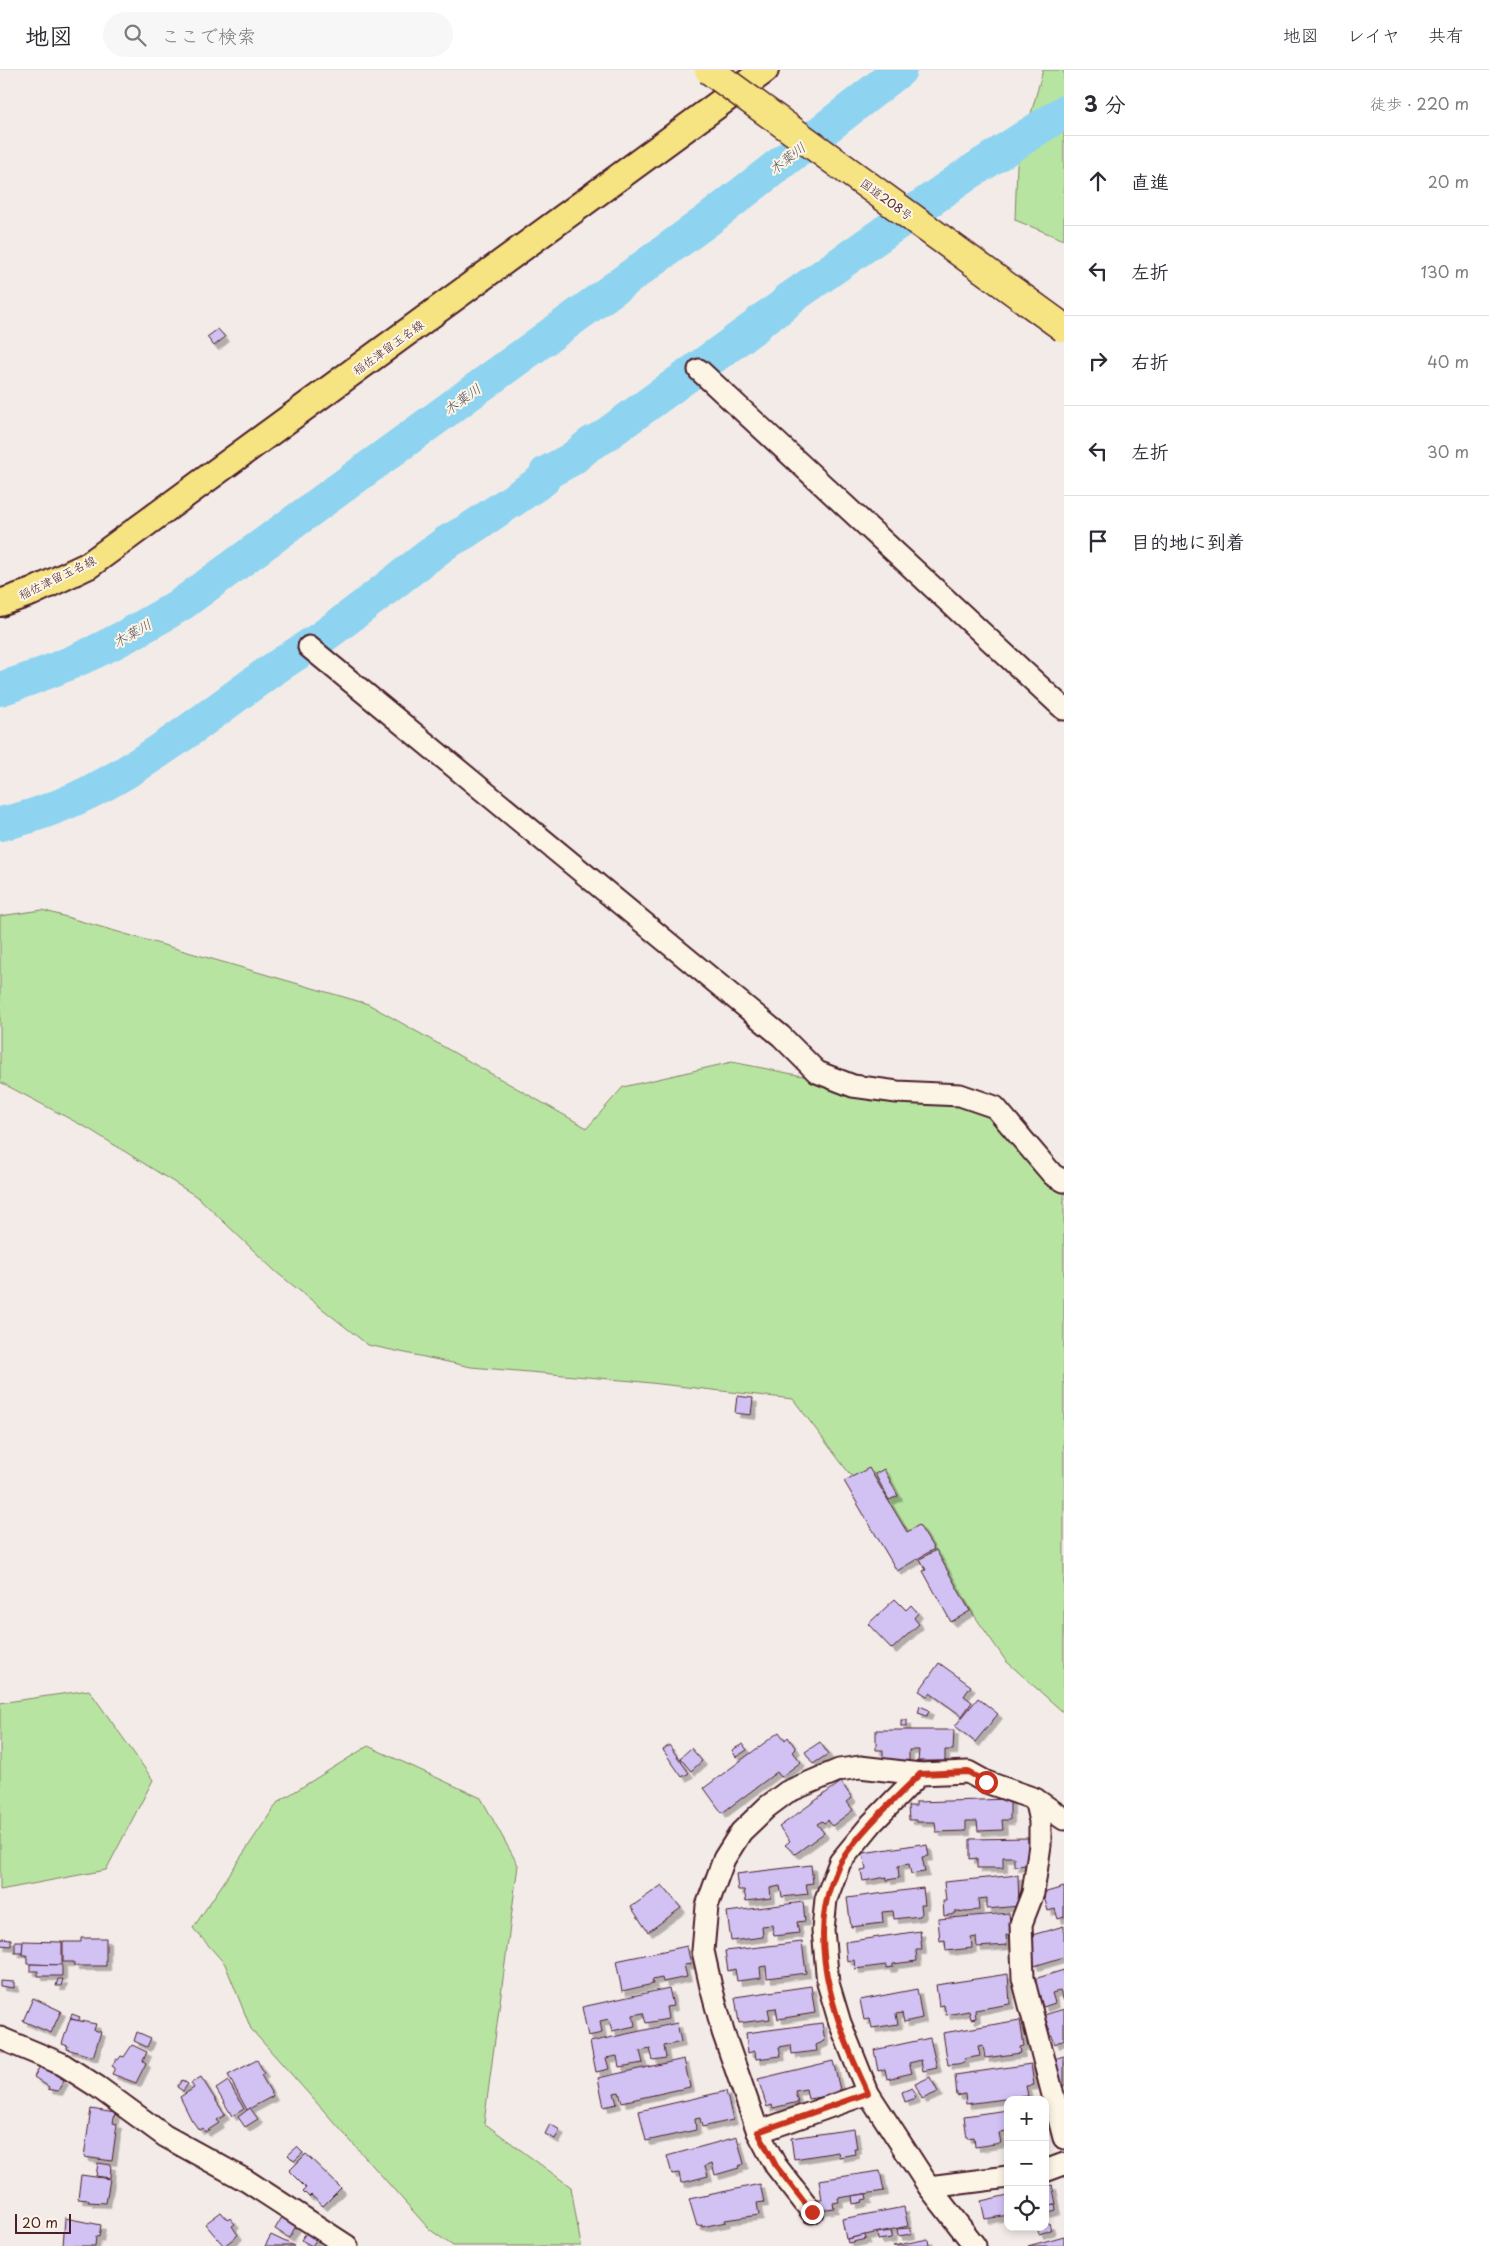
<!DOCTYPE html>
<html lang="ja">
<meta charset="utf-8">
<style>
body{margin:0;font-family:"Playpen Sans","Klee One",sans-serif;background:#f7f7f7;color:#2b2b33}
.controls{position:absolute;right:15px;bottom:15px;display:grid;overflow:hidden;border-radius:10px;box-shadow:0 2px 8px #0003}
.controls button{width:45px;height:45px;display:grid;place-items:center;padding:0;border:0;border-bottom:1px solid #e1e1e2;background:#fff;color:#2b2b33;font:25px sans-serif}
.scale{position:absolute;left:15px;bottom:12px;width:56px;box-sizing:border-box;padding-left:5px;border:2px solid #4a1f2b;border-top:0;font-size:14px;line-height:18px;white-space:nowrap;color:#4a1f2b;-webkit-text-stroke:4px #fcf5e5;paint-order:stroke}
.stop{position:absolute;width:15px;height:15px;margin:-11px;border:4px solid #c8321e;border-radius:50%;background:#fff}
.stop.end{background:#c8321e;border-color:#fff;box-shadow:0 1px 5px #0008}
.list{margin:0;padding:0;list-style:none}
h2{display:flex;justify-content:space-between;align-items:center;height:65px;margin:0;padding:0 20px;font-size:21px}
h2 small{font-size:16px;font-weight:400;color:#7c7c81}
.list li{display:grid;grid-template-columns:32px 1fr auto;gap:15px;align-items:center;box-sizing:border-box;height:90px;padding:0 20px;border-top:1px solid #e1e1e2}
.list b{display:block;font-size:19px;white-space:nowrap}
.list em{font-size:16px;font-style:normal;color:#7c7c81}
.icon{flex:none;width:28px;height:28px;fill:none;stroke:currentColor;stroke-width:2;stroke-linecap:round;stroke-linejoin:round}
.map{position:relative;flex:none;width:1064px;height:2176px;overflow:hidden}
header{display:flex;align-items:center;gap:30px;box-sizing:border-box;height:70px;padding:0 25px;background:#fff;border-bottom:1px solid #e1e1e2}
header strong{font-size:24px}
nav{display:flex;gap:28px;margin-inline-start:auto;font-size:18px}
.search{width:350px;height:45px;background:#f7f7f7;display:flex;align-items:center;gap:12px;box-sizing:border-box;padding:0 18px;border-radius:28px;color:#7c7c81;font-size:19px}
main{display:flex}
aside{flex:1;background:#fff}
.map>svg:first-child{display:block}
</style>
<header>
<strong>地図</strong>
<div class="search"><svg class="icon" aria-label="search" viewBox="0 0 24 24"><circle cx="10" cy="10" r="6"/><path d="M15 15l6 6"/></svg>ここで検索</div>
<nav><a>地図</a><a>レイヤ</a><a>共有</a></nav>
</header>
<main>
<div class="map">
<svg width="1064" height="2176" viewBox="0 0 1064 2176">
<defs>
<filter id="shadow"><feDropShadow dx="4.5" dy="4.5" stdDeviation="0" flood-color="#0004"/></filter>
</defs>
<rect width="100%" height="100%" fill="#f3ebe8"/>
<filter id="ink" filterUnits="userSpaceOnUse"><feTurbulence type="fractalNoise" baseFrequency=".02" numOctaves="2"/><feDisplacementMap in="SourceGraphic" scale="10" xChannelSelector="R" yChannelSelector="G"/><feConvolveMatrix kernelMatrix="1 2 1 2 8 2 1 2 1" color-interpolation-filters="sRGB"/></filter>
<g filter="url(#ink)">
<g fill="#b8e4a1" stroke="#818266">
<path d="M1043,0H1064V170L1015,150L1017,95Z"/>
<path d="M42,840L368,934L587,1058L623,1017L732,992L853,1016L995,1037L1064,1111V1643L1006,1591L928,1479L849,1403L793,1329L633,1311L471,1297L368,1275L276,1202L199,1128L89,1059L0,1012V846Z"/>
<path d="M89,1620L153,1710L106,1800L0,1820V1633Z"/>
<path d="M368,1676L481,1728L518,1795L484,2053L571,2117L581,2176H453L429,2159L251,1959L225,1894L193,1858L278,1732Z"/>
</g>
<g fill="none" stroke-linecap="round" stroke-linejoin="round">
<g stroke="#8ed4f0" stroke-width="34">
<path d="M0,619C69,597 122,571 183,533L712,147L900,0"/>
<path d="M0,754C98,734 179,667 258,610C278,595 300,582 321,568C364,537 405,503 447,472L467,461L543,410L546,403L572,389L590,374L603,367L756,256C764,245 780,242 788,230L966,105L1064,42"/>
</g>
</g>
<g fill="#d1c2f3" stroke="#4a1f2b" filter="url(#shadow)">
<path d="M218,259L225,267L214,276L207,267Z"/>
<path d="M737,1326L753,1328L751,1345L735,1343Z"/>
<path d="M869,1398L907,1462L919,1455L934,1479L897,1501L844,1411Z"/>
<path d="M884,1399L898,1426L889,1430L875,1404Z"/>
<path d="M936,1480L970,1541L951,1552L923,1501L926,1500L920,1489Z"/>
<path d="M895,1529L906,1540L911,1535L918,1543L914,1548L919,1554L892,1579L868,1554Z"/>
<path d="M939,1593L971,1616L964,1626L972,1632L962,1646L930,1623L927,1626L919,1621Z"/>
<path d="M978,1628L998,1644L975,1672L955,1656Z"/>
<path d="M920,1636L929,1640L927,1646L918,1643Z"/>
<rect x="901" y="1650" width="6" height="6"/>
<path d="M876,1660H954L953,1680H945V1691H918L919,1680H909V1691H883V1680H876Z"/>
<path d="M779,1662L785,1670L788,1667L796,1679L793,1682L801,1692L781,1707L777,1702L722,1743L704,1718Z"/>
<path d="M820,1672L828,1684L813,1694L805,1682Z"/>
<path d="M743,1674L747,1680L736,1687L732,1680Z"/>
<path d="M669,1675L689,1703L682,1707L663,1680Z"/>
<path d="M691,1678L702,1691L691,1701L680,1688Z"/>
<path d="M841,1712L852,1728L847,1732L853,1740L832,1756L828,1750L824,1753L822,1751L817,1754L824,1763L795,1784L785,1775L790,1771L779,1757Z"/>
<path d="M1010,1729V1750H1002L1003,1760L978,1761L977,1751H966V1761L936,1762L935,1752H917V1750H909L908,1736H916V1732Z"/>
<path d="M1028,1768V1795L1014,1796V1787H1003V1798H977V1788L970,1789V1769Z"/>
<path d="M921,1774V1776L927,1775L929,1786L922,1787L925,1802L911,1804L909,1794L898,1796L899,1808L887,1810V1807L863,1811L861,1801L866,1800L863,1783Z"/>
<path d="M811,1795L813,1813L806,1814L808,1824L782,1827L780,1816L770,1818L771,1828L746,1831L744,1820H738L736,1804Z"/>
<path d="M1018,1805L1019,1836L987,1839V1828L978,1829L979,1840L955,1842V1844L944,1846L943,1831H946L944,1812Z"/>
<path d="M662,1815L681,1838L648,1862L631,1837Z"/>
<path d="M1064,1817V1847L1058,1849L1055,1839L1048,1841L1043,1823Z"/>
<path d="M923,1818L925,1835H921L922,1843L920,1846L894,1849L893,1841L882,1842L883,1853L851,1857L847,1828Z"/>
<path d="M803,1832L805,1851L797,1852L799,1863L774,1866L772,1855L762,1856L763,1867L731,1871L727,1842Z"/>
<path d="M1009,1843L1011,1864L1006,1865L1007,1875L977,1877L976,1867L971,1868L972,1878L946,1881L945,1870L940,1871L938,1849Z"/>
<path d="M1064,1856V1887L1034,1896L1025,1867Z"/>
<path d="M920,1861L922,1880H916L917,1891L893,1894V1897L886,1898V1895L855,1899L854,1890L847,1891L845,1872Z"/>
<path d="M1,1868L11,1869V1876L0,1875Z"/>
<path d="M81,1868H106V1896H74V1892H63V1872H81Z"/>
<rect x="15" y="1871" width="8" height="12"/>
<path d="M23,1871L62,1872V1895L27,1894V1885H22Z"/>
<path d="M802,1872L806,1903L767,1908L766,1896L760,1897L761,1908L737,1911L735,1899L728,1901L725,1881Z"/>
<path d="M687,1876L691,1894L684,1895L687,1907L663,1912L662,1908L652,1910L653,1914L622,1921L616,1891Z"/>
<path d="M30,1894L62,1895V1906H38V1901H30Z"/>
<path d="M1064,1900V1931L1060,1921L1052,1923L1055,1933L1043,1937L1034,1909Z"/>
<path d="M1008,1904L1010,1934L975,1940L976,1948L971,1949L969,1941L946,1945L944,1935L939,1936L936,1915Z"/>
<path d="M58,1909H63L61,1916H56Z"/>
<path d="M0,1911L14,1912V1918L0,1916Z"/>
<path d="M811,1916L815,1943L778,1949L776,1938L768,1939L770,1949L739,1953L735,1927Z"/>
<path d="M669,1918L673,1936L666,1937L668,1949L646,1953L643,1943L633,1945L635,1956L612,1961L609,1949L600,1951L602,1963L588,1966L582,1937Z"/>
<path d="M917,1919L922,1948L904,1952L902,1943L896,1944L898,1954L872,1958L870,1949L864,1950L860,1930Z"/>
<path d="M33,1928L61,1941L51,1963L23,1951Z"/>
<path d="M1064,1939V1969L1055,1974L1044,1945Z"/>
<path d="M72,1944L80,1947L78,1951L70,1948Z"/>
<path d="M70,1949L96,1954L94,1960L101,1962L93,1987L67,1979L68,1976L62,1974Z"/>
<path d="M1020,1950L1024,1976L1020,1977L1021,1983L985,1988L983,1975L978,1976L980,1986L964,1989L965,1993L948,1995L943,1963Z"/>
<path d="M677,1953L681,1972L664,1976L666,1988L653,1990L650,1979L640,1981L643,1993L619,1997L617,1986L606,1988L609,1999L596,2002L590,1972Z"/>
<path d="M822,1953L825,1971L816,1975L817,1981L792,1984L791,1975L779,1977L781,1986L756,1989L755,1981L748,1983L746,1963Z"/>
<path d="M137,1962L151,1968L147,1977L134,1971Z"/>
<path d="M930,1968L937,1998L923,2001L921,1990L909,1993L912,2003L887,2009L885,1999L878,2001L874,1980Z"/>
<path d="M132,1975L147,1982L143,1991L146,1993L136,2013L112,2004L115,1998L112,1996L116,1989L118,1990L121,1986L124,1987Z"/>
<path d="M1064,1986V2016L1063,2017L1054,1989Z"/>
<path d="M684,1989L690,2017L622,2032L619,2022L614,2023L617,2034L604,2037L598,2008Z"/>
<path d="M257,1990L264,2003L261,2005L273,2026L247,2040L228,2005Z"/>
<path d="M833,1991L841,2024L808,2029L806,2019L795,2021L798,2032L773,2038L772,2035L767,2037L758,2009Z"/>
<path d="M1031,1994L1034,2015L1026,2016L1028,2026L966,2034L965,2024L957,2026L955,2005Z"/>
<path d="M40,1996L64,2010L58,2021L48,2019L49,2017L34,2007Z"/>
<path d="M201,2007L225,2045L217,2050L219,2053L205,2062L203,2058L199,2060L191,2049L180,2027L194,2018L191,2013Z"/>
<path d="M930,2007L938,2022L922,2029L915,2014Z"/>
<path d="M182,2010L188,2014L183,2021L177,2017Z"/>
<path d="M228,2011L244,2039L232,2046L216,2019Z"/>
<path d="M912,2018L916,2028L905,2032L902,2022Z"/>
<path d="M726,2021L733,2050L702,2057L700,2048L695,2049L696,2060L646,2071L639,2041Z"/>
<path d="M250,2038L258,2049L245,2057L238,2047Z"/>
<path d="M91,2039L115,2043L113,2053L117,2054L112,2091L84,2087Z"/>
<path d="M1008,2040V2062L999,2063L1001,2073L975,2077L974,2067L967,2068L964,2046Z"/>
<path d="M550,2054L560,2060L555,2069L545,2064Z"/>
<path d="M854,2059L857,2079H854L855,2084L839,2087L838,2082L794,2089L791,2068Z"/>
<path d="M737,2067L744,2094L738,2096L739,2098L715,2105L712,2093L705,2096L708,2106L681,2113L679,2103L672,2104L667,2086Z"/>
<path d="M297,2077L303,2083L294,2091L288,2085Z"/>
<path d="M306,2084L341,2118L323,2136L311,2125L309,2127L303,2121L306,2118L289,2101Z"/>
<path d="M98,2093L111,2095L110,2108L96,2106Z"/>
<path d="M880,2101L884,2121L838,2128L839,2132L833,2133L834,2138L820,2140L818,2130H822L819,2110Z"/>
<path d="M81,2105L110,2109L106,2133L88,2132L89,2130L78,2129Z"/>
<path d="M760,2114L764,2132L757,2133L759,2145L725,2150L726,2152L702,2157V2155L697,2156L689,2129Z"/>
<path d="M1052,2115L1056,2134L1045,2136V2117Z"/>
<path d="M866,2124L867,2129L862,2130L863,2132L853,2134L852,2126Z"/>
<path d="M1008,2125V2145L985,2149L981,2131Z"/>
<path d="M1055,2134L1056,2140L1045,2143V2136Z"/>
<path d="M904,2137L908,2156L846,2169L842,2149Z"/>
<path d="M221,2142L228,2150L230,2148L235,2154L232,2156L238,2165L224,2176L205,2154Z"/>
<path d="M282,2147L296,2156L289,2168L275,2159Z"/>
<path d="M65,2148L101,2155L99,2167L96,2166L95,2176H63Z"/>
<path d="M1049,2153L1051,2160L1039,2164L1037,2157H1045V2154Z"/>
<path d="M910,2158L911,2164L898,2166L897,2159Z"/>
<path d="M892,2161L891,2168L878,2170L877,2163Z"/>
<path d="M306,2163L316,2170L312,2176L301,2170Z"/>
<path d="M271,2165L294,2176H265Z"/>
<path d="M865,2165L866,2169L848,2173L847,2169Z"/>
<path d="M1064,2166V2176H1028Z"/>
<path d="M928,2169L929,2176H893Z"/>
</g>
<g fill="none" stroke-linecap="round" stroke-linejoin="round">
<defs>
<g id="minor">
<path d="M699,300L1064,639"/>
<path d="M309,577L781,966L817,1002L853,1016L897,1022L960,1025L995,1037L1053,1105L1064,1111"/>
<path d="M920,1704L872,1753L840,1792L826,1829L823,1860L828,1913L840,1953L868,2023L929,2117L975,2176"/>
<path d="M1035,1729L1040,1751V1775L1033,1823L1021,1854L1023,1908L1064,2068"/>
<path d="M0,1968L62,1994L98,2017L165,2066L247,2111L347,2176"/>
<path d="M758,2062L868,2023"/>
<path d="M1045,2101L1064,2094"/>
<path d="M929,2117L1008,2107"/>
<path d="M812,2142L776,2096L758,2062L723,1962L711,1917L703,1881L707,1836L724,1789L741,1762L767,1737L787,1722L839,1700L860,1697L920,1704L968,1702L986,1712L1035,1729L1064,1749"/>
</g>
<path id="major" d="M0,533L32,522L89,495L765,0"/>
</defs>
<use href="#minor" stroke="#4a1f2b" stroke-width="25"/>
<use href="#major" stroke="#4a1f2b" stroke-width="30"/>
<use href="#minor" stroke="#fcf5e5" stroke-width="21"/>
<use href="#major" stroke="#f6e381" stroke-width="26"/>
<defs>
<path id="highway-bridge" d="M709,0L1064,258"/>
</defs>
<use href="#highway-bridge" stroke="#4a1f2b" stroke-width="31" stroke-linecap="butt"/>
<use href="#highway-bridge" stroke="#f6e381" stroke-width="28"/>
</g>
</g>
<g fill="none" stroke-linecap="round" stroke-linejoin="round" filter="url(#ink)">
<path stroke="#c8321e" stroke-width="6" d="M812,2142L776,2096L758,2062L868,2023C839,1962 807,1878 832,1812C835,1805 837,1797 841,1791C862,1759 893,1731 920,1704L968,1702L986,1712"/>
</g>
<g text-anchor="middle" dominant-baseline="central" stroke-width="4" stroke-linejoin="round" paint-order="stroke">
<g font-size="12" fill="#4a1f2b" stroke="#fcf5e5">
<text transform="translate(887 129) rotate(36)">国道208号</text>
<text transform="translate(388 277) rotate(-36)">稲佐津留玉名線</text>
<text transform="translate(57 507) rotate(-26)">稲佐津留玉名線</text>
</g>
<g font-size="14" font-style="italic" fill="#5e5566" stroke="#fcf5e5">
<text transform="translate(787 88) rotate(-38)">木葉川</text>
<text transform="translate(462 329) rotate(-36)">木葉川</text>
<text transform="translate(132 563) rotate(-30)">木葉川</text>
</g>
</g>
</svg>
<div class="controls">
<button>+</button>
<button>−</button>
<button><svg class="icon" aria-label="locate" viewBox="0 0 24 24"><circle cx="12" cy="12" r="6"/><path d="M12 2v4M12 18v4M2 12h4M18 12h4"/></svg></button>
</div>
<div class="scale">20 m</div>
<div class="stop" style="left:986px;top:1712px"></div>
<div class="stop end" style="left:812px;top:2142px"></div>
</div>
<aside>
<h2>3 分<small>徒歩 · 220 m</small></h2>
<ul class="list">
<li><svg class="icon" aria-label="ahead" viewBox="0 0 24 24"><path d="M12 20V5M6 11l6-6 6 6"/></svg><div><b>直進</b></div><em>20 m</em></li>
<li><svg class="icon" aria-label="left" viewBox="0 0 24 24"><path d="M17 20v-9H6M10 6l-5 5 5 5"/></svg><div><b>左折</b></div><em>130 m</em></li>
<li><svg class="icon" aria-label="right" viewBox="0 0 24 24"><path d="M7 20v-9h11M14 6l5 5-5 5"/></svg><div><b>右折</b></div><em>40 m</em></li>
<li><svg class="icon" aria-label="left" viewBox="0 0 24 24"><path d="M17 20v-9H6M10 6l-5 5 5 5"/></svg><div><b>左折</b></div><em>30 m</em></li>
<li><svg class="icon" aria-label="arrive" viewBox="0 0 24 24"><path d="M6 21V4h12l-3 4 3 4H6"/></svg><div><b>目的地に到着</b></div></li>
</ul>
</aside>
</main>
